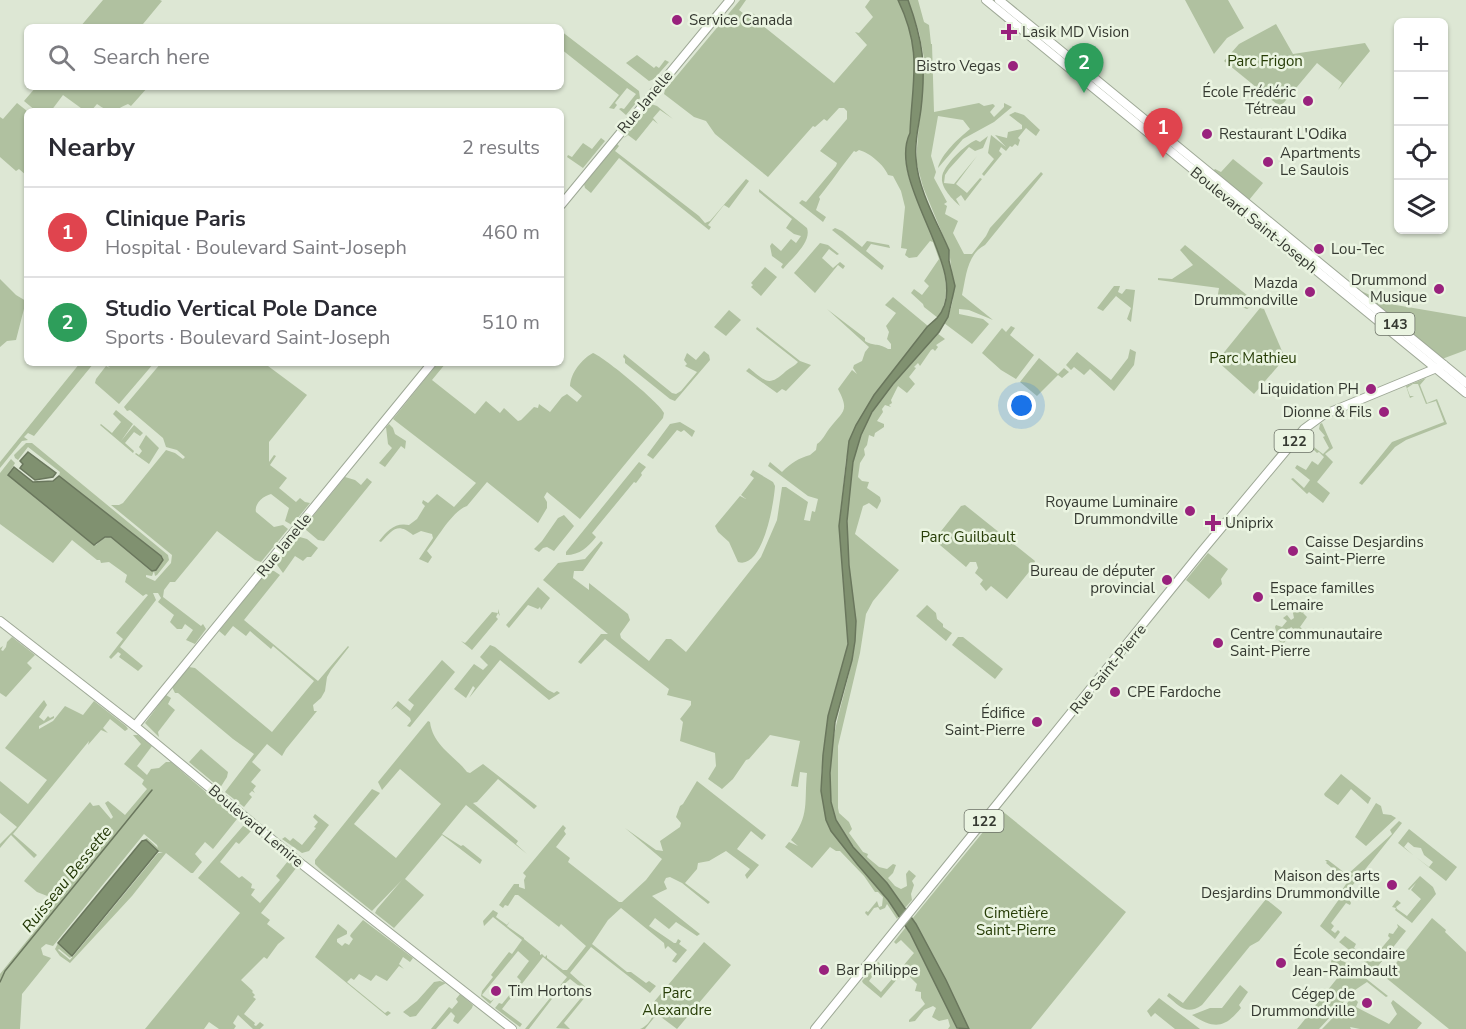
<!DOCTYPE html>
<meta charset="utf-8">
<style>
body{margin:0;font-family:"Nunito Sans",sans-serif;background:#f2f2f3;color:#2b2b33}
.controls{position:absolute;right:18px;top:18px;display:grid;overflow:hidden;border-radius:9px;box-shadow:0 2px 4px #0004}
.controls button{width:54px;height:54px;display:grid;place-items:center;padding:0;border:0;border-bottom:2px solid #e1e1e2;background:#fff;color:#2b2b33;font:30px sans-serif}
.you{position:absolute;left:1022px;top:406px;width:21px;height:21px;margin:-15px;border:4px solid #fff;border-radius:50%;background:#1a73e8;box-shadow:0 0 0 9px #1a73e833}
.badge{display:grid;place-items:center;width:39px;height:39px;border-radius:50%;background:#2563eb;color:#fff;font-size:20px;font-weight:700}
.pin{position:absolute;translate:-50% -50px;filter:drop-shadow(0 2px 3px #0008)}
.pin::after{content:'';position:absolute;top:32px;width:21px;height:18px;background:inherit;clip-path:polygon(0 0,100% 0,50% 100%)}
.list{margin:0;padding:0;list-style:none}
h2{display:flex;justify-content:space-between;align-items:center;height:78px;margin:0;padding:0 24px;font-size:26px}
h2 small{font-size:20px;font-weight:400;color:#7c7c81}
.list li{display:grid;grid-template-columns:39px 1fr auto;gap:18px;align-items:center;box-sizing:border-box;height:90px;padding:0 24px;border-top:2px solid #e1e1e2}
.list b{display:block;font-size:22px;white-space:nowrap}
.list p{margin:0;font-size:20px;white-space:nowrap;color:#7c7c81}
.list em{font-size:20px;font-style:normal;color:#7c7c81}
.icon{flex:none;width:33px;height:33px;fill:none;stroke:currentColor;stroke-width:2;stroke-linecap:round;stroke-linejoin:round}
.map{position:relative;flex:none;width:1466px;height:1029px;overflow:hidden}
.search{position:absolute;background:#fff;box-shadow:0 2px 4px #0004;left:24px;top:24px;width:540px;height:66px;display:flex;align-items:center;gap:15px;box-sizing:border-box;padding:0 21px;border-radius:9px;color:#7c7c81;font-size:22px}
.panel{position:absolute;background:#fff;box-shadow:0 2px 4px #0004;left:24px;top:108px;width:540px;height:258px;border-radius:9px}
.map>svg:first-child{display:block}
</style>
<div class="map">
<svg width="1466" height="1029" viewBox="0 0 1466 1029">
<rect width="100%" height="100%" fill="#dde7d4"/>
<g fill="#b0c1a0">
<path d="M103,0H160L162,1L143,24L146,27H80Z"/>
<path d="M740,0H746L739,10L748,17L752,13L765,20L762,25L834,83L867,45L855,32L859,33L873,17L865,7L870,0H898C923,52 912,80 910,134C885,185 972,263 938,318L924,307L923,304L911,293L914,289L922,295L929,286L924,281L939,259L933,242L930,241L917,257L909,258L905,255L907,249L901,248L905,207L901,191L893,176L888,175C884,165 870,153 859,150L856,152L854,151C841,167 832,181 819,197L820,199L816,210L826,217L823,222L799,203L802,200L806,202L836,166L837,163L820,151L847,119V111L844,108H839L827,121L824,119L815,127L813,126L768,177L715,134L706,121L694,117L664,94L665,90Z"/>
<path d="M908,0H918L924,22L929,25L931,44H932L934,112L979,103L984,106L993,104L995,106L990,112L994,117L1004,107V103L1012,107L994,122L963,139L938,168C941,154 959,138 970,129L963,120L938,116L931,156L936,172L934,178L947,202L944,204L947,206L945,214L958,221L953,233L964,254H972L986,236L990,228L1041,172L1043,174L985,245C967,254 966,277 962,295L993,320L969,310L959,309V314L983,319L989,324L972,344L944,323C959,301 952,275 949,250L923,187L916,161L924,58L919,32Z"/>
<path d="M1185,0H1228L1244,28L1227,38L1214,54Z"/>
<path d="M1276,24L1293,54L1365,43L1370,51L1338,90L1342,83L1317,63L1281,106L1283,109L1224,61L1239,44Z"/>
<path d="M561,31L639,91L640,98L626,115L619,109L621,108L624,109L636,94L627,88L615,103L617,105L614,109L609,108L619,95L561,49Z"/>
<path d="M637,55L654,68L656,66L659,68L665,60L669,62L654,79L649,81L626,63Z"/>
<path d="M36,87H148L131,106L128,104C113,111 111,114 97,104L91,111H85L63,95L51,111H36L24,101Z"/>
<path d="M17,103L27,111V176L19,169L16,171L0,157V117L3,119Z"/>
<path d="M651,104L657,106L673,119L660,110L653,118L658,124L653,120L636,141L628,135L624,138Z"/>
<path d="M1015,112L1024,115L1040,130L1036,136L1026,128L1018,138L1020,140L1018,146L1015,144L1012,147L1010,146L1006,151L1001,147L999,151L1002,154L984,176L982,174L994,159L988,153L991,135L1006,147L995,135L1007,138L1008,132L1022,129V125L1009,115Z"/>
<path d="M988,136L983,148L975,151L969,147L949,169L945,175L944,183L954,184L977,156L956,184L967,193L980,178L982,179L965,201L961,195L956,199L960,206C953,200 941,188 942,178C942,166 966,144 976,140L980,142Z"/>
<path d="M601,138L605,141L583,168L567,157L568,155L572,157L583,143L592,149Z"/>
<path d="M617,144L619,146L615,151L699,216L705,223L710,221L746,179L749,181L729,208L724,205L708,225L711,227L709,230L619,158L591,193L585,188L584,184Z"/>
<path d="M1233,159L1263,183L1249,200L1213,171L1215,169L1221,172Z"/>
<path d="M759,189L807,228C812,242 791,259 783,269L781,267L783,264L772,256L770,246L772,243L781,251L791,239L796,243L801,236L794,234L786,228L792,219L759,192Z"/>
<path d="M835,228L842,231L862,247L867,241L889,245L890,248L871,244L866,251L884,266L882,270L832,230Z"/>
<path d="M820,243L828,245L839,254L837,255L829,249L822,258L833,268L840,262L845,266L843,269L838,265L815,293L794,273Z"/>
<path d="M1185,245L1253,300L1252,306L1247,309L1232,303L1217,300L1219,288L1158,280V278L1172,279L1193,265L1180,250Z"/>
<path d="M765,267L777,277L761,296L751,287L753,285L751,283Z"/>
<path d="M0,279L16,295L26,301L16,340L7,341L0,347Z"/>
<path d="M1114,286H1120L1118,292L1122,294L1126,289L1135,290L1131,322L1127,319L1131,308L1116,296L1103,311L1097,308Z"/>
<path d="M1361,291L1390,304L1466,317V350L1442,359Z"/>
<path d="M893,297L928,326L874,395L846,459L839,526L848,644L828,716L821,776V791L826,820L831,831L857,864L888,900L899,916L897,919L887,904L885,908L880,910L878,907L874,908L868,916L865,913L866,911L868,912L877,901L879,907L882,906L883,897L878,892H875L864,876L840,851H836L830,847L812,868L785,847L789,842L798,846L791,840C810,815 804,802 807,773L800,772L798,787L791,786L800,741L770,735L749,759L746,760L733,779L722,789L708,779L716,766L715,753L680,741L683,722L680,719L691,705V701L667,695L669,689L605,639L581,664L578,662L601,634H608L543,580L558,563L585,559L601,541L603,543L583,571H574L573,578L589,590V583L628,614L630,620L620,634L621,638L649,661L666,639H671L686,652L761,557L777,520L782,487H786L808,502L804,520L810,521L812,511L815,512L818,499L808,496L768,466L770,462L782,472C791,463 799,458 810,455L816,450L817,444C823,440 825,434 829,429C843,411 850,412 838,389L852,370L857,374L853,368L854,365L862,361L865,352L869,347L827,309L865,338V341C874,347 877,342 888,349H891V344L887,339L889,332L886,326L896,313L885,305Z"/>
<path d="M1260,308L1264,309L1285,358L1254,394L1217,361Z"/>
<path d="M729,310L741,320L726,336L714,327Z"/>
<path d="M1011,326L1015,328L1010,335L1034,355L1016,379L1001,370L982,353L1002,328L1006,332Z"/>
<path d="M757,327L800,361L811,365L786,391L782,389L777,393L746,371L749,368C766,382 769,387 786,371C791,367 795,366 798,362L756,329Z"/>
<path d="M937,333L945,339L936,345L938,347L935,351L933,349L931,350L920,366L918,363L914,367L916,368L909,377L915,384C914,385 909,391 907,393L898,386L891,400L892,403L889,405L891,407L885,405L882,409L883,412L877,421L884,424V427L875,433L874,437L869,435L867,445L864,449L865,455L860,463L858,477L862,481L869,482L867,488L880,497L881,501L877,509L869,503L863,506L855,534L899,570L873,601L866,614L860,653L838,746V808L839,813L849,822L852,829L849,833L863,852L868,854L867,857L879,867L887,869L893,864L896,865L893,873L888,878L895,886L901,889L907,886L906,874L909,870L916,876L912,881L914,885L911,894L912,900L905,908C899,900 893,891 886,883C868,861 840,840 832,811C830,802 830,792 830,784C828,732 849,690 855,641C857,615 850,590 849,564C846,517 845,465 867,422C877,403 891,387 904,371C915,358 926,345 937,333Z"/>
<path d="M1130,349L1136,352L1134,365L1114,391L1090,369L1084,375L1074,367L1071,370L1066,365L1077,352L1111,380L1128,358Z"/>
<path d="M704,351L709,355L710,360L675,401L670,399L625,363V359L623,357L624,354L672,393L676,394L681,391L697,372L685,366L687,364L684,360L687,353L696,360Z"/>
<path d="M593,353C604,357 661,404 664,413L663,418L580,519L547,492L544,497L547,502V508L538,523L487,482L467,506C452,511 437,539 427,551L432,557L428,563L419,559L433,538L432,534L421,531L413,535C397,522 393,530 381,542L379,541C387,531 395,522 409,525L417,519L425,506L422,503L423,500L428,503L437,494L454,507L476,483L393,419L438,363H446L432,380L475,414L486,401L500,413L504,408L518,421L521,420L534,407L538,408L539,404L550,412L562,397L567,394L577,402L582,396L570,386C571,372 582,359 593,353Z"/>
<path d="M1039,358L1058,374L1064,368L1069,372L1062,378L1058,375L1037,396L1020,382Z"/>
<path d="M80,363H94L34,436L28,433L24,437L28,440L22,441L0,468V462Z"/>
<path d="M109,363H154L119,404L95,383L96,379L106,366L110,368L107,365Z"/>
<path d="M161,363H264L307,395L269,442V462L274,455L276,456L270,465L287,478L279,488L296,502L300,498L305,502L310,503L292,525L285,521L289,508L271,494C263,496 254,504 256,512L274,527L283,525L288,529L261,562L255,560L217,531L175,582H170L164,590L163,597L201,626L203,624L206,629L195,644L186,640L193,630L185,624L182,629H177L170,622L174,615L158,602L161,598L158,593H153L156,600L120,647L143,666L138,671L119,657L121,654L118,652L111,659L109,657L123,639L116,633L148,595L146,594L143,596L125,582L127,575L109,562L101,563L100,560H97L72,540L53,563L0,524V473L11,459L15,463L8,475L96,545L105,537H111L156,570L163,558L59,476L60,472L28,447L18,460L15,458L14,455L26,443H32L168,555L169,560L157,575L155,576L154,571L152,576L146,575V577L155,581L171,563L172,555L111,505H119L123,503L166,450L175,453L183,459L185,457L177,450L166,447L163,438L130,410L127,411L124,407Z"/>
<path d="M1426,378L1420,385L1427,403L1437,399L1447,424L1406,440L1395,447L1362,485L1359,483L1392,442L1444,422L1436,401L1426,404L1418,384H1413L1407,388L1410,396H1414L1410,398L1406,386Z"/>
<path d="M116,410L133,424L121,441L134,425L143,433L140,436L134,432L125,443L134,451L133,453L100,425L101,424L112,433L121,422L113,414Z"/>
<path d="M680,422L695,431L692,437L684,430L681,432L677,430L653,459L647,455L670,424Z"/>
<path d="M1322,423L1333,448L1325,454L1333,462L1317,482L1330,493L1323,503L1309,492L1307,494L1291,479L1293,478L1304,488L1310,480L1295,468L1297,465L1306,470L1312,461L1318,465L1324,457L1319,452L1317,453L1302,438L1323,454L1329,448L1323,437L1325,436L1319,429L1320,424Z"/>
<path d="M389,424L393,428L395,434L406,441L405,449L401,446L385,467L379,463L392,448L388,444L386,427Z"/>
<path d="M146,435L159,448L149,464L135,454L136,453L139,455L142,451L139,447Z"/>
<path d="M639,462L646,467L641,473L642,475L636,483L634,482L592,533L596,537C588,547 580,555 566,555V552Z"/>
<path d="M753,470L773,482L775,486C774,503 763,570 738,562L729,542L718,532L715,526L740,496L746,499L741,495L754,478L750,475Z"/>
<path d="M345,477L355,480L361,485L367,478L372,482L324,541L318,540L305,529V526Z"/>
<path d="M965,505L1035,561L1033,567L1007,599L991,586L986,591L980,584L983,580L975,573L978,568L976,562H970L966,567L934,540L961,506Z"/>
<path d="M564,515L574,526L554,551L547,547L543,548L539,552L534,549L542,541L558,518Z"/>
<path d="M296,536L307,539L318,548L311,557H307L303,561L295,556L283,573L275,562Z"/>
<path d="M1208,553L1228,569L1221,579L1222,584L1209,599L1186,580Z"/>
<path d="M268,570L274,571L280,575L244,620L318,681L348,646L349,647L331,670L327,677L325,691L321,698L313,705L314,711H317L286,749L282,756L267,744L252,762L261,770L251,782L256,786L253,790L255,793L252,791L249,794L252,797L244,807L225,792L254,754L233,739L178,693H175L172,687L189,667L195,668L272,732L314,681L273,646L271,649L250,631L246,636L233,626L225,636L219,631Z"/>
<path d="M538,587L550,598L541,610L540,607L538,609L528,605L509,628L506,625Z"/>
<path d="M1307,604L1310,606L1303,613L1307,617L1300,627L1309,634L1306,639L1291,627L1289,630L1292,633L1283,644L1279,641L1275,627L1276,625L1282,627L1287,621L1283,618L1287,615L1291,620L1294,618L1292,608L1295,605Z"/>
<path d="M927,605L936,613L937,619L943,624V627L952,633L946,641L916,616Z"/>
<path d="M498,609L500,616L498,613L496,617L498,619L472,650L461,641L465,643L467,641L492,612L498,613Z"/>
<path d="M12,637L35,655L27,663L32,668L6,697L0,693V648L3,646L1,650L3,651L6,647L7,642Z"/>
<path d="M958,637H963L1003,669L995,679L952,645Z"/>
<path d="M490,645L495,647L548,690L554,693L557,691L560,693L549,700L500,660L469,698L475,688L473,686L466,698L454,689L474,664L483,670L488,665L480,657Z"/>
<path d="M442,660L455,672L410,727L407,726L411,721L410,718L396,706L391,710L398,701L410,711L414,705L408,700Z"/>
<path d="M166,695L171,698L168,704L175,710L158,732L159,737L145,723Z"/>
<path d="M44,700L47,705L39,717L44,721L48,716L50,718L54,716V718L39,726V729L53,721L65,706L83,715L94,701L126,726L128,729L125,731L110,719L103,728L108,733L101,730L88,745L89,741L13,834L37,855L34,858L11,835L0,848V844L17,827L0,813V781L28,804L47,780L5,748Z"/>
<path d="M428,721L430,722C433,746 454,755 467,772L470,773L483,764L537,806L534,809L498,779L477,802L473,803L518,841L516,844L527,854L466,805L442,834L461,846L463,845L482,860L480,864L442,835L405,879L424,895L394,928L375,913L377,909L402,880L372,911L322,871L315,864V860L372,789L380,793L354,824L396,858L441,804L400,769L382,790L378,782Z"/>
<path d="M133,735H138L152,746L137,766L147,775L151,769L159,768L166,762H171L237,819L213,849L205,842L195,854L202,862L193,873H191L166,853L132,896L70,963L60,956L55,949L58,943L72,956L70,958L59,949L58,950L70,960L158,853H163L156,851L146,840L142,841L147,838L158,848L157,845L144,834L53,946L46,944L41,948L43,955L51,958L22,994L20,1029H0V974L42,922L55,899L37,892L24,881L90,802L93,806L99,805L111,819L113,817L105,803L108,801L125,815L147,789L142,784L144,780L124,764L141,744Z"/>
<path d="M201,749L228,772L227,777L220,788L189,762Z"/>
<path d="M1341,774L1371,798L1368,804L1351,789L1338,805L1325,796L1324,794Z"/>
<path d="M697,781L766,835L762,840L751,831L737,849L759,865L747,879L745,875L750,869L726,851L709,861L698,863L697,869L685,883L710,902L708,904L682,883L670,877L666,878L664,882L667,889L652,896L700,934L697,936L676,922L669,929L655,918L649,926L674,943H676L678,939L681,941L679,944L687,950L676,963L672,961L677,954L668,946L665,949L664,943L621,908L608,920L592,944L627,972H631L646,983L649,981L656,986L650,993L591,947L570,973L590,991L564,1023L570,1029L556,1028L585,993L583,989L570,979L561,987L529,1029H525L567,977L543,957L502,1009L522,1024L520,1027L495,1008L499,1003L502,1004L521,981L517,977L529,961L518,951L482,995L491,1001L494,999L490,1004L481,996L482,991L493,977L491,975L509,952L512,954L522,940L493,917L484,926L483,921L493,910L498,913L496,917L507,925L510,921L507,926L524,938V939L540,952V955L542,954L545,957L547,955V958L563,970H567L586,946L561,924L559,927L518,895H515L508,906L505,905L503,908L499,905L514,884H519V887L525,889L524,880L526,876L523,873L563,825L566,828L564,831L566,834L556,847L570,858L568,862L619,902H622L646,880L662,859L625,828L656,850L663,851L660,841L680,827L681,823L676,817L680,806L683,804Z"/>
<path d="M1376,803L1381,806L1383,814L1391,815L1396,818L1366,846L1355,837Z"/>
<path d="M1001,810L1126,912L1031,1029H969L946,980L912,919Z"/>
<path d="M315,814L329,825L309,851L302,853L282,839L285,837L290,841L293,838L302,845L316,828L314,827L318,822L313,817Z"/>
<path d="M1399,821L1402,823L1348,891V897L1351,903L1350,905L1346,903L1331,923L1334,926L1331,930L1335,933L1338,930L1340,932L1335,939L1320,926L1342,895L1338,892L1335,893L1342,890L1348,881L1326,863L1327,862L1325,860H1328L1350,877L1348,874L1392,834L1390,830Z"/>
<path d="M243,826L250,827L251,831L239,844L236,842L220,862L239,878L242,876L252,884L251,888L255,889L251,895L260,903L280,880L276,876L288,861H290L297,867L261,913L270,920L267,924L285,938L278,944L267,959L264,957L241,980L253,991L252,992L255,995L253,997L256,999L244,1014L255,1023L254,1025L256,1026L260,1022L264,1025L260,1029H253L238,1015L233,1023L236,1026L234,1029H219L209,1022L204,1029H145L240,913L198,878Z"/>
<path d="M1409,829L1457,867L1446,881L1416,857L1429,867L1433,862L1424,855L1421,848L1414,847L1408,842L1404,847L1413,855L1398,843Z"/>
<path d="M1420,876L1433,887L1436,894L1412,923L1395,910L1396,908L1392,907L1397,900L1401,903L1396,907L1397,909L1407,916L1421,899L1411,890L1416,883L1409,890L1408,889Z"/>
<path d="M1266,899L1282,912V913L1259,941L1250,946L1202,1005C1186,1016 1180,1006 1167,996L1169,993L1183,1003Z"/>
<path d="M1432,918L1446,930L1445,932L1466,952V1029H1449L1385,977Z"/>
<path d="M363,920L413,958L410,962L403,957L399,964L404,969L399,966L387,981L376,975L371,981L359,974L354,980L351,978L347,982L385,1013L388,1011L391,1013L387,1016L315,957L338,924L347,931V934L337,939V942L342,946L345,943L349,945L353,939L350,936L351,934Z"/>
<path d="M1397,924L1406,931L1375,970L1339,942L1345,936L1356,944L1354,948L1367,958L1370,955L1374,957L1390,938L1388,936L1389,933L1393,934L1398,927Z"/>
<path d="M906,927L921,953L957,1029H948L950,1026L948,1019L939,1021L932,1017L936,1008L933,1006L924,1010L915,1021L909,1022V1020L925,1004L921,998V992L915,991L917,984L904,971L881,998L863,983L862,981L869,973L871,975L869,972L878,962L888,970L881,965L877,969L875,968L877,970L869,981L881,992L914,953L901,940L896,944L894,942Z"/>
<path d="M704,942L731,965L677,1029L657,1014L645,1029H640C646,1027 653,1019 653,1013L648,1009Z"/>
<path d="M1336,955L1388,996L1386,997L1367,982L1355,990L1319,1029H1297L1310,1013L1312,1014L1317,1008L1315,1006L1339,976L1329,968L1333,956Z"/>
<path d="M440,981L446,983L439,987L416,1016L410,1017L403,1012L417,1001L434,982Z"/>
<path d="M1240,985L1248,992L1239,1005L1241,1008C1224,1029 1214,1029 1192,1015L1210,1008H1222Z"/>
<path d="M460,994L473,1005L472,1008L458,1024L453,1021L455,1016L451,1012L436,1029H431L449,1007L452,1009L458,1002L456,999Z"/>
<path d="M1353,997L1358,1002L1356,1007L1389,1024L1397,1014L1391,1003L1393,1000L1422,1023L1417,1029H1360L1350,1027L1351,1029H1322Z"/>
<path d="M1159,998L1200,1029H1175L1155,1013L1151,1017L1147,1011Z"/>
</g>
<g fill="#809170" stroke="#6a775d" stroke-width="1.5">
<path d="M898,0H908C923,41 926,65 921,109C919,125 914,142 916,159C918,190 937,222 949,250V261L955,286L948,317L939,332L893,384L872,412L861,435L853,462L847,521L849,565L856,621L855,641L852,660L835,722L830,773L831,802L836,820L853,847L887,883L916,924L946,980L969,1029L957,1028L910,933L888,900L857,864L831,831L826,820L821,791L823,755L828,716L848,644L839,526L849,441L856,425L874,395L927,327C930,324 934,321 937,318C976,275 885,184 910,133C912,80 923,52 898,0Z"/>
<path d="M28,452L56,473L53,477L35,480L20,468L23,464L20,461Z"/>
<path d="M14,467L33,482L53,481L59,476L161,556L163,560L156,570L152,571L111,537H105L94,545L8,475Z"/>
<path d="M146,840L158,851L72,956L58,943L142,841Z"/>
</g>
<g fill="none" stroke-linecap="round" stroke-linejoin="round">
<path stroke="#6a775d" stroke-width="1.5" d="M0,982L5,971L152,790"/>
<defs>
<g id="major">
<path d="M986,0L1466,393"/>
<path d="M999,0L1466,383"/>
<path d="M561,205L730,0"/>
<path d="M0,621L135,726L303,865L512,1029"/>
<path d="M135,726L432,363"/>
<path d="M815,1029L1202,551L1304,429L1323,415L1444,365"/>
</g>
</defs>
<use href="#major" stroke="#9ea896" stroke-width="10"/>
<use href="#major" stroke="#fff" stroke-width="8"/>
</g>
<g fill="#99227d" stroke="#eaf4e1" stroke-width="2">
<circle cx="677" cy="20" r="6"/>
<path d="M1006 23h6v6h6v6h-6v6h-6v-6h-6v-6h6z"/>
<circle cx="1013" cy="66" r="6"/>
<circle cx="1308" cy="101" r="6"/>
<circle cx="1207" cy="134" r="6"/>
<circle cx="1268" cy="162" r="6"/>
<circle cx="1319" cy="249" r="6"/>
<circle cx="1439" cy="289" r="6"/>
<circle cx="1310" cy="292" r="6"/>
<circle cx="1371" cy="389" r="6"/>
<circle cx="1384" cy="412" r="6"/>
<circle cx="1190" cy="511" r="6"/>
<path d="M1210 514h6v6h6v6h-6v6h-6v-6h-6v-6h6z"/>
<circle cx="1293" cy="551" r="6"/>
<circle cx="1167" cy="580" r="6"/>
<circle cx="1258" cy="597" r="6"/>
<circle cx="1218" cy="643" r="6"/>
<circle cx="1115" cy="692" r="6"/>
<circle cx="1037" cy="722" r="6"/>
<circle cx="1392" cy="885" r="6"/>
<circle cx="1281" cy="963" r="6"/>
<circle cx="824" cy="970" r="6"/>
<circle cx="496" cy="991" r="6"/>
<circle cx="1367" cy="1003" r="6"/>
</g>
<g text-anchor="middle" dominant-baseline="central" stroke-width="5" stroke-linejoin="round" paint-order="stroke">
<g fill="#eaf4e1" stroke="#6b7166" stroke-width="1.5">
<rect x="1375.5" y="313" width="39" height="22" rx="4.5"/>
<rect x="1274.5" y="430" width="39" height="22" rx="4.5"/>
<rect x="964.5" y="810" width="39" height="22" rx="4.5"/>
</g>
<g font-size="14" font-weight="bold" fill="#353931">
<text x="1395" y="324">143</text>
<text x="1294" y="441">122</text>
<text x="984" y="821">122</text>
</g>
<g font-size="15" fill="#353931" stroke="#eaf4e1" text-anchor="start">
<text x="689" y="20">Service Canada</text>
<text x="1022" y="32">Lasik MD Vision</text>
<text x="1001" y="66" text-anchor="end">Bistro Vegas</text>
<text x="1296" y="92" text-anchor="end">École Frédéric<tspan x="1296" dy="17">Tétreau</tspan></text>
<text x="1219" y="134">Restaurant L'Odika</text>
<text x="1280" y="153">Apartments<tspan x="1280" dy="17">Le Saulois</tspan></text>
<text x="1331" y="249">Lou-Tec</text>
<text x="1427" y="280" text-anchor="end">Drummond<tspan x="1427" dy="17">Musique</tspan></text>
<text x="1298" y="283" text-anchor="end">Mazda<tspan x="1298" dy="17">Drummondville</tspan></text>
<text x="1359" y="389" text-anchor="end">Liquidation PH</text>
<text x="1372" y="412" text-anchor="end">Dionne &amp; Fils</text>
<text x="1178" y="502" text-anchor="end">Royaume Luminaire<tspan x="1178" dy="17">Drummondville</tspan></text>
<text x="1225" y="523">Uniprix</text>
<text x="1305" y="542">Caisse Desjardins<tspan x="1305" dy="17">Saint-Pierre</tspan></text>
<text x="1155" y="571" text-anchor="end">Bureau de députer<tspan x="1155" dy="17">provincial</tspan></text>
<text x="1270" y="588">Espace familles<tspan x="1270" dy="17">Lemaire</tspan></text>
<text x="1230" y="634">Centre communautaire<tspan x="1230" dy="17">Saint-Pierre</tspan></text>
<text x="1127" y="692">CPE Fardoche</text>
<text x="1025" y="713" text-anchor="end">Édifice<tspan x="1025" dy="17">Saint-Pierre</tspan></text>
<text x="1380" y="876" text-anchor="end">Maison des arts<tspan x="1380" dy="17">Desjardins Drummondville</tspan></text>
<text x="1293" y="954">École secondaire<tspan x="1293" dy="17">Jean-Raimbault</tspan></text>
<text x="836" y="970">Bar Philippe</text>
<text x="508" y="991">Tim Hortons</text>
<text x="1355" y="994" text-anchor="end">Cégep de<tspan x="1355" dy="17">Drummondville</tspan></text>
</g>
<g font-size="15" fill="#273d07" stroke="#eaf4e1">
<text x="1265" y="61">Parc Frigon</text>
<text x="1253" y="358">Parc Mathieu</text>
<text x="968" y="537">Parc Guilbault</text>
<text x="1016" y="913">Cimetière<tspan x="1016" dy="17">Saint-Pierre</tspan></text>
<text x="677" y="993">Parc<tspan x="677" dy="17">Alexandre</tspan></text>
</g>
<g font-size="15" fill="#353931" stroke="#eaf4e1">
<text transform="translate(645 102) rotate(-50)">Rue Janelle</text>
<text transform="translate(1254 220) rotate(39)">Boulevard Saint-Joseph</text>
<text transform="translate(284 545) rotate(-51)">Rue Janelle</text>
<text transform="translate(1108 669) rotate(-51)">Rue Saint-Pierre</text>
<text transform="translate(256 826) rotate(40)">Boulevard Lemire</text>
</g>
<g font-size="16" font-style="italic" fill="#1e3300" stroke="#eaf4e1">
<text transform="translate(67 879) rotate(-51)">Ruisseau Bessette</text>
</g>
</g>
</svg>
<div class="controls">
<button>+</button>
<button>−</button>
<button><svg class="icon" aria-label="locate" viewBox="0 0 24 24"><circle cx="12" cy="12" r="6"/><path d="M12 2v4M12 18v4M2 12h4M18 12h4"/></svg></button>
<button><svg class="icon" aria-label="layers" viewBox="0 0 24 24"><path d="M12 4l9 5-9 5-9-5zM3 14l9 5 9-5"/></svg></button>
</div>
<div class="you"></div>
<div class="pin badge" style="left:1163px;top:158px;background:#e0444e">1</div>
<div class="pin badge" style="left:1084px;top:93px;background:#2e9e5b">2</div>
<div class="search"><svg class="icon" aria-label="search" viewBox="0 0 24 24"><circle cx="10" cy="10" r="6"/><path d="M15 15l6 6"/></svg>Search here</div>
<section class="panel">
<h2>Nearby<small>2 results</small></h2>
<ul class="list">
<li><span class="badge" style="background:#e0444e">1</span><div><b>Clinique Paris</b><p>Hospital · Boulevard Saint-Joseph</p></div><em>460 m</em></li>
<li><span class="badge" style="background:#2e9e5b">2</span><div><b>Studio Vertical Pole Dance</b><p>Sports · Boulevard Saint-Joseph</p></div><em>510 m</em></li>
</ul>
</section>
</div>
